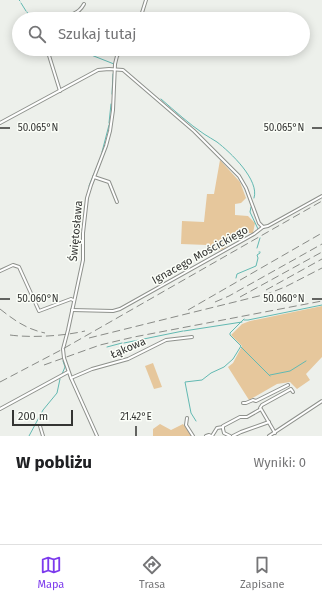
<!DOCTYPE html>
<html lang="pl">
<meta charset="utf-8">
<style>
body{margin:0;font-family:"Fira Sans",sans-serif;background:#f6f6f6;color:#202124}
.scale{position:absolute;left:12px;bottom:10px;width:61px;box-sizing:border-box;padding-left:4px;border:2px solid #343533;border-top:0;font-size:11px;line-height:14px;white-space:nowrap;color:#343533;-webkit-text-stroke:3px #fbfef8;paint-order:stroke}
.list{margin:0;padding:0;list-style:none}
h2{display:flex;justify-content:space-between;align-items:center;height:52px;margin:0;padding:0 16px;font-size:17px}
h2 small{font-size:13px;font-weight:400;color:#757577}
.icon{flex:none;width:22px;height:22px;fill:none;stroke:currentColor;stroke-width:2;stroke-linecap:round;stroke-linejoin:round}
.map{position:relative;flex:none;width:322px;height:436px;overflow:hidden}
.search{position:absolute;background:#fff;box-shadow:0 2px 10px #0003;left:12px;right:12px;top:12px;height:44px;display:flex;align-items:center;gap:10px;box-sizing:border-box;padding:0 14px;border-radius:22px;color:#757577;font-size:15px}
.sheet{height:108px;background:#fff}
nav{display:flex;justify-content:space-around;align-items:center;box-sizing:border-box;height:56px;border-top:1px solid #e0e0e0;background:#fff;font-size:11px;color:#757577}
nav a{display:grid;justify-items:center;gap:2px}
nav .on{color:#7c3aed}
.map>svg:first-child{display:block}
</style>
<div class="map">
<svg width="322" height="436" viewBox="0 0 322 436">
<rect width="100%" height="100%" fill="#edf0eb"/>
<g fill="#e6c79c">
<path d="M220,160L240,182L246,198L241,203L235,204V215L248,216L255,223L253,233H233C226,247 227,252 210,250L207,245L181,244L182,221L204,222L207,194H214Z"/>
<path d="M322,306V357L306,374L310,380L297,389L290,382L277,384L249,400L228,367L233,363L242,346L231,335L242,324L250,321Z"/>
<path d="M153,363L162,387L154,389L145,366Z"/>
<path d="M160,424L171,430L183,424L192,436H153V429Z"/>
</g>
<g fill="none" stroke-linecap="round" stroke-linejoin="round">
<g stroke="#62b9b2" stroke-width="1">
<path d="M19,0L20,1"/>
<path d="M21,3L26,11"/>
<path d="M27,12L31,19"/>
<path d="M76,49L114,64"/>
<path d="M112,94L113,74"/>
<path d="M161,99C175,111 189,124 204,134C208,137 213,139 217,142C230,152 260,180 254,198"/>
<path d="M109,123L111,104"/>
<path d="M102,152L109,125"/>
<path d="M89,186L101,157"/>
<path d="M251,207L250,212L258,229"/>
<path d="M257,248L260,238"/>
<path d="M259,252H260"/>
<path d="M236,278L237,274L256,266L258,258L257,255L260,253"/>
<path d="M244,320H248L322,305"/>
<path d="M184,331L242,322"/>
<path d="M124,343L183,331"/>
<path d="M107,347L122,343"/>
<path d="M241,347L270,376"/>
<path d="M62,374L65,367L63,361"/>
<path d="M270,375L290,371L306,361"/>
<path d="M196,421L191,413L185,382L202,380L211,373L224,367L233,359L241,346L230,335V333L244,319"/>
<path d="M29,436L43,410L57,393L60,379"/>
</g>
<defs>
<g id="minor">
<path d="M46,19C55,8 73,24 84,4"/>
<path d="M140,19L146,0"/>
<path d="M47,49L60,91"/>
<path d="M0,123L98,70L109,69L123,70L194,131L239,176L246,188L259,223L263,227"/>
<path d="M94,177L109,182L117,202"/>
<path d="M0,271L13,265L19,267L39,311L71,299L73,300"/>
<path d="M72,310L113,311L120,309L254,234L263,227L268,226L322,196"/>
<path d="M71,378L92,369L128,359L166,340L192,337"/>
<path d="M243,403H246L253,400L256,401L288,385"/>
<path d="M260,408L262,405L291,389L293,392"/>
<path d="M0,409L68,372"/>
<path d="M187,418L186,425L193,436"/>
<path d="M40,426L43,436"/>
<path d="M97,436L71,378L64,358L63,349L68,330L83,260V233L87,198L91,185L106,146L110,131L113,110L115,64L117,56L122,49"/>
<path d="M206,436L209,435L211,436"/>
<path d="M212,436L217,428L223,427"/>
<path d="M230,436L224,433L223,429V426L240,417H247L261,409L275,433"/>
<path d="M233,436L241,432L269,422"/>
<path d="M269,436L322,401"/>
</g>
</defs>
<use href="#minor" stroke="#8e918c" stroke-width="4"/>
<use href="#minor" stroke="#fff" stroke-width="2"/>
<g stroke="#898b87" stroke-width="1" stroke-dasharray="8 4" stroke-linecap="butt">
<path d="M266,290L322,259"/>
<path d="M240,297L322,252"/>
<path d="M215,302L229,296L322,244"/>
<path d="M0,309C14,320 26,329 45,333"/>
<path d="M188,310L322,233"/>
<path d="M10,335C31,338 64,336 85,331"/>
<path d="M89,338L267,294L285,287L322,268"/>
<path d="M44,365L100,345L134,337L322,301"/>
<path d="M0,382L61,350L322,201"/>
</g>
</g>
<path fill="none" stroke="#343533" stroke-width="1.5" d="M0,128H10M312,128H322M0,299H10M312,299H322M136,426V436"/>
<g text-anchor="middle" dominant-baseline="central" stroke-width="3" stroke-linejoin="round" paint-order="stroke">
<g font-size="11" fill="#343533" stroke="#fbfef8">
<text transform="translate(76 231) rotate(-85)">Świętosława</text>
<text transform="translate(200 255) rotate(-29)">Ignacego Mościckiego</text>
<text transform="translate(128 348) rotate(-23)">Łąkowa</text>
</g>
</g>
<g font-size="10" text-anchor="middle" fill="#343533" stroke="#fbfef8" stroke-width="3" stroke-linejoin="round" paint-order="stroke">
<text x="38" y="131">50.065°N</text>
<text x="284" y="131">50.065°N</text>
<text x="38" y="302">50.060°N</text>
<text x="284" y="302">50.060°N</text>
<text x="136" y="420">21.42°E</text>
</g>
</svg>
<div class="scale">200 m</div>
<div class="search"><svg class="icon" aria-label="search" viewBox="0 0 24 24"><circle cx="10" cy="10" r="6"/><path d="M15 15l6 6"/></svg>Szukaj tutaj</div>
</div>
<section class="sheet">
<h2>W pobliżu<small>Wyniki: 0</small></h2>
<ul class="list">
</ul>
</section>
<nav>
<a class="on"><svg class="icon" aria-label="map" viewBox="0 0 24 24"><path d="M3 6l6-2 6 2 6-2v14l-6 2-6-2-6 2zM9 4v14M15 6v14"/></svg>Mapa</a>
<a><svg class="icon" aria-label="directions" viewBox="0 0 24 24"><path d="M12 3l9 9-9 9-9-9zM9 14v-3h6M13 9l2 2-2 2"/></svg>Trasa</a>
<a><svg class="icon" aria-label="saved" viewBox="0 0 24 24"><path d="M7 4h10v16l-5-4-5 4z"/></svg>Zapisane</a>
</nav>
